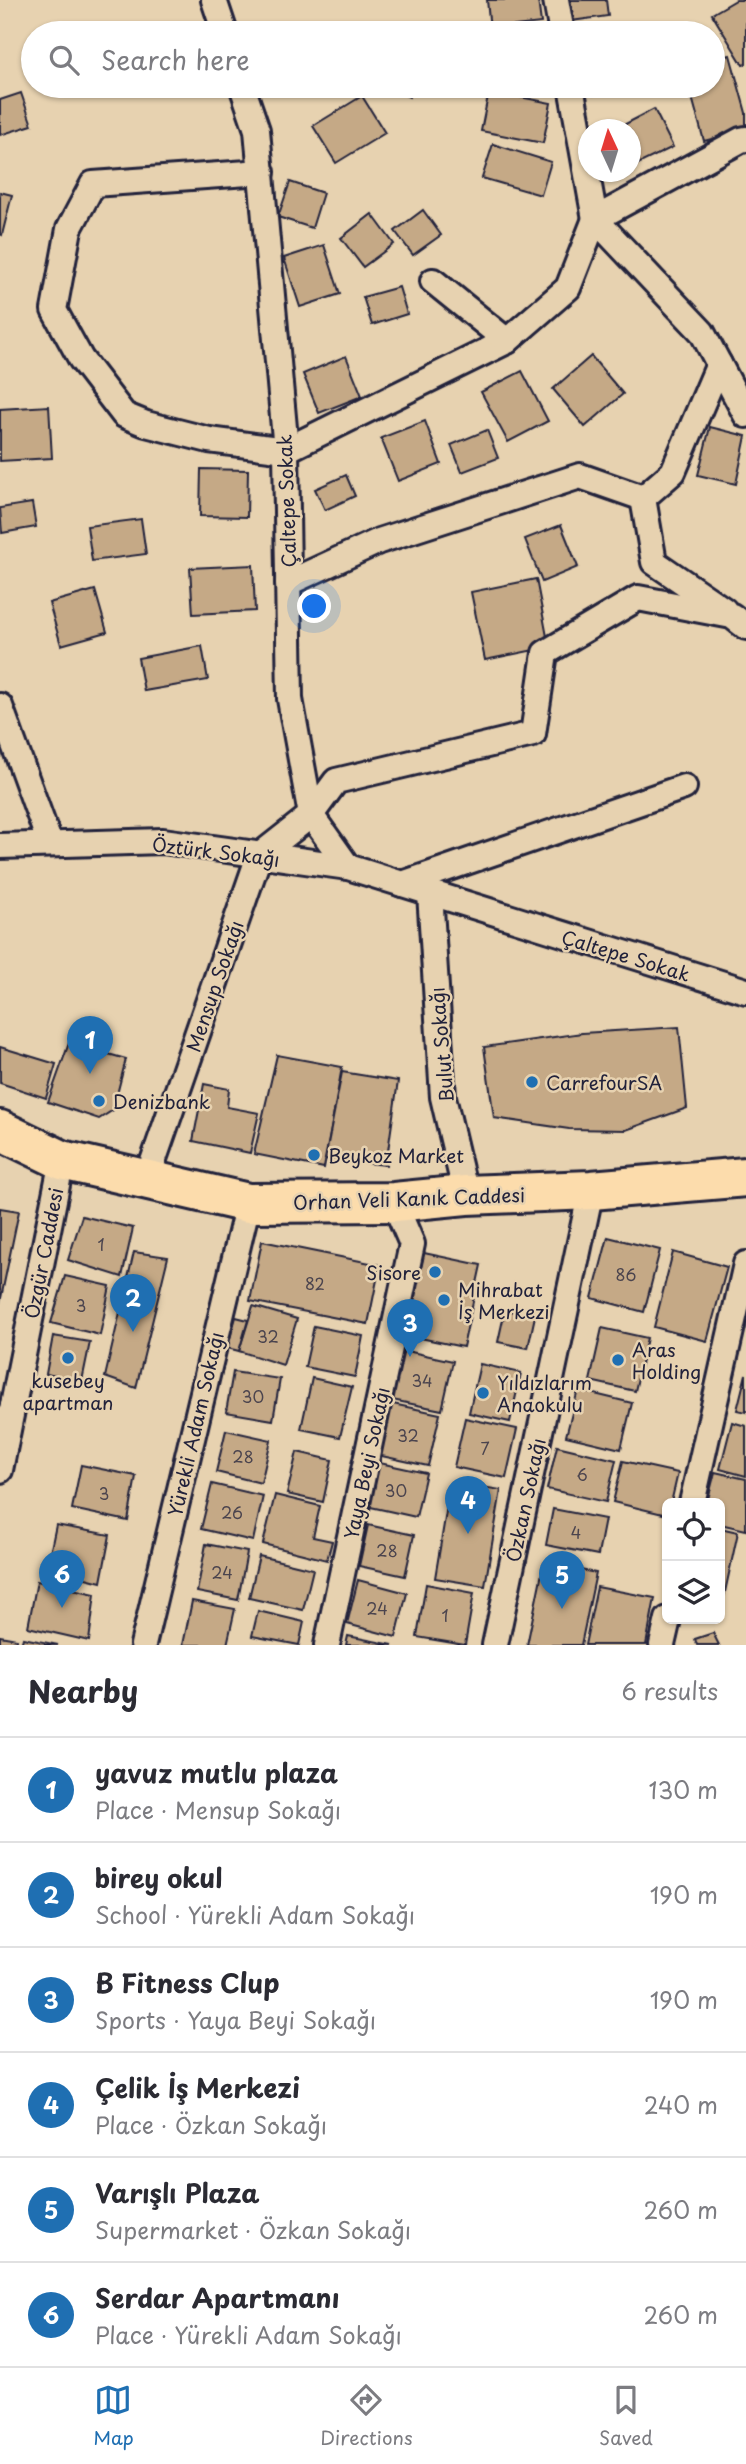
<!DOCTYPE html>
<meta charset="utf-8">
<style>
body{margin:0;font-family:"Playpen Sans",sans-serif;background:#f2f2f3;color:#2b2b33}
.controls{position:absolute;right:21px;bottom:21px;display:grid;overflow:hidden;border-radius:10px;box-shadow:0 2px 5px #0004}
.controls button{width:63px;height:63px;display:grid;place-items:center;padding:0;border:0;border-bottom:2px solid #e1e1e2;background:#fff;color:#2b2b33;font:35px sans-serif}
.compass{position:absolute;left:578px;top:119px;width:63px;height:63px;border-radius:50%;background:#fff;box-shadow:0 2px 5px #0004;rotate:356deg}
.you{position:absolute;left:315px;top:607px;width:24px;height:24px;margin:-18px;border:5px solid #fff;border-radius:50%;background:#1a73e8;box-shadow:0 0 0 10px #1a73e833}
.badge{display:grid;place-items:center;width:46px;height:46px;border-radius:50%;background:#1f6fb2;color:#fff;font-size:23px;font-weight:700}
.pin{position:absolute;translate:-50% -58px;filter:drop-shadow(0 2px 4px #0008)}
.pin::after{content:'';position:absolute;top:37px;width:24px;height:21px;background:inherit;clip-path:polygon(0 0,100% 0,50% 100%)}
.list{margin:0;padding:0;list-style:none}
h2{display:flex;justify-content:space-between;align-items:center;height:91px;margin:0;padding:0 28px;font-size:30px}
h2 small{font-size:23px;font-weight:400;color:#7c7c81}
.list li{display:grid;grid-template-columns:46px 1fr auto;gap:21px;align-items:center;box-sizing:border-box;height:105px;padding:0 28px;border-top:2px solid #e1e1e2}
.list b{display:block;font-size:26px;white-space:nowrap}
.list p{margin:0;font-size:23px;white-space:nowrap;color:#7c7c81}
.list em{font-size:23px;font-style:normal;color:#7c7c81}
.icon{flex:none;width:38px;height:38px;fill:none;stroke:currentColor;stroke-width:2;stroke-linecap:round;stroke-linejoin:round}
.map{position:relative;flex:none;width:746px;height:1645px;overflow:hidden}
.search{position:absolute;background:#fff;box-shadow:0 2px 5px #0004;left:21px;right:21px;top:21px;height:77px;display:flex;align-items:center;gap:18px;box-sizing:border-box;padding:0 24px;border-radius:38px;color:#7c7c81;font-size:26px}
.sheet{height:721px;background:#fff}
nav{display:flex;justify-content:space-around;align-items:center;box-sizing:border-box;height:98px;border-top:2px solid #e1e1e2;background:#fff;font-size:19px;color:#7c7c81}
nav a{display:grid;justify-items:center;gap:4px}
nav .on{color:#1f6fb2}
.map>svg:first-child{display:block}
</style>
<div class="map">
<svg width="746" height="1645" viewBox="0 0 746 1645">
<rect width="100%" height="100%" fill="#e7d2b0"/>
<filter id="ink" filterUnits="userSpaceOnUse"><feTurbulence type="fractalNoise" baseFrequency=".0143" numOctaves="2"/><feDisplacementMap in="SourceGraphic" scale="14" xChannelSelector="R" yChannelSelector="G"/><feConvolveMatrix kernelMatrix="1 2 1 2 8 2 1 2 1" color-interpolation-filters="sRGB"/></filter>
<g filter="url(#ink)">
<g fill="#c5a986" stroke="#22223b" stroke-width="2">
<path d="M487,0H538L541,23L490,29Z"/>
<path d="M569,0H606L608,16L571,21Z"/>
<path d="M736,0H744L746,3V64L743,65L712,14Z"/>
<path d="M730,55L746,113V130L704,141L689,86H713V60Z"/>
<path d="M120,86H165L121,93Z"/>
<path d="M387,86H414L409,97Z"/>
<path d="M590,86H616L594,95Z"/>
<path d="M489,91L551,103L543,143L481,131Z"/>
<path d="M21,93L32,125L0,135V100Z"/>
<path d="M362,96L385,133L336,163L313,126Z"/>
<path d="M654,109L673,147L630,168V130H614Z"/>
<path d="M493,144L551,162L541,195L482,178Z"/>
<path d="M290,182L323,193L312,228L278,217Z"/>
<path d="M0,192L12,195L2,235L0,234Z"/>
<path d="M423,210L441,235L413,255L395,231Z"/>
<path d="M372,214L394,244L363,267L341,238Z"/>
<path d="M324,245L340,294L300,307L284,258Z"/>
<path d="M399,287L407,314L372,325L363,297Z"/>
<path d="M346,356L362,396L319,413L303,374Z"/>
<path d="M591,356L623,394L585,427L553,389Z"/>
<path d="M522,371L548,421L508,442L481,392Z"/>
<path d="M49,406L52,458L0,461V409Z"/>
<path d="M425,421L441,464L398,481L381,438Z"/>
<path d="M710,427L746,436L736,484L698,475Z"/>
<path d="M487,430L498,458L462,472L451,445Z"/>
<path d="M201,469L248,470L247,517L200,516Z"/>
<path d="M346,475L355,496L325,510L315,489Z"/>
<path d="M32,503L36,527L2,533L0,508Z"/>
<path d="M141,519L146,554L92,561L87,526Z"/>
<path d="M561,525L578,567L542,582L525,539Z"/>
<path d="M253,565L255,611L193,614L190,568Z"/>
<path d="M536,579L549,647L485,660L471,592Z"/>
<path d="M95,590L107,632L61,645L49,603Z"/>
<path d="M202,646L208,680L144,691L138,658Z"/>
<path d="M679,1027L687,1108L626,1130L569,1129L494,1118L484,1047L582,1033Z"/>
<path d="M69,1043L126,1059L113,1110L99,1119L48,1102Z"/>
<path d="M0,1047L56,1064L46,1098L0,1083Z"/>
<path d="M277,1055L342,1067L324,1168L254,1154Z"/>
<path d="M342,1072L398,1081L386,1165L325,1159Z"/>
<path d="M204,1084L229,1089L227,1107L259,1113L250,1153L193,1141Z"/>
<path d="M0,1208L19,1211L0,1303Z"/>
<path d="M82,1216L133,1228L122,1277L68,1260Z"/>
<path d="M608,1237L660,1250L644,1312L592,1298Z"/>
<path d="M262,1241L380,1265L368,1324L250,1301Z"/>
<path d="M134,1252L168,1257L136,1388L105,1377Z"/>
<path d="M673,1252L727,1267L707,1341L654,1327Z"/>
<path d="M424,1253L481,1265L463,1347L406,1335Z"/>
<path d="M65,1276L110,1286L100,1335L51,1323Z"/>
<path d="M253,1306L297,1319L283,1365L239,1351Z"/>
<path d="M505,1310L535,1316L528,1348L498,1342Z"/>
<path d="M236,1317L248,1320L239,1351L227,1348Z"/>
<path d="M314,1326L363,1336L355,1377L305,1367Z"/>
<path d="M602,1328L647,1338L635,1391L590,1381Z"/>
<path d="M53,1336L90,1342L82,1381L46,1374Z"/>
<path d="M402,1350L453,1361L442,1410L392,1400Z"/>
<path d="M480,1364L521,1373L510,1422L469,1413Z"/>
<path d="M233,1372L280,1379L273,1420L226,1412Z"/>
<path d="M746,1374V1412L737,1410Z"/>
<path d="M312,1378L352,1387L340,1437L301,1429Z"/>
<path d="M578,1390L632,1403L621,1449L566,1436Z"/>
<path d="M388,1403L440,1414L428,1466L377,1455Z"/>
<path d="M465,1418L517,1429L506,1478L454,1467Z"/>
<path d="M732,1422L746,1426V1476L720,1469Z"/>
<path d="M226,1430L271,1440L261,1483L216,1472Z"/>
<path d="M557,1446L616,1460L606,1502L547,1489Z"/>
<path d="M297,1452L332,1460L323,1502L287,1494Z"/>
<path d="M623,1461L678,1473L671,1503H667V1515L613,1502Z"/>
<path d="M375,1462L426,1473L416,1517L366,1506Z"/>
<path d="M81,1465L136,1476L128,1521L72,1509Z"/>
<path d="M715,1472L746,1479V1530L720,1524V1503H707Z"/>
<path d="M451,1482L501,1490L485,1586L435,1578Z"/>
<path d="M212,1484L263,1496L253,1541L201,1529Z"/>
<path d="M275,1495L320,1506L313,1537L332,1541L327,1560L263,1544Z"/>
<path d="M553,1509L605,1519L598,1555L546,1545Z"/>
<path d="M56,1525L110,1535L101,1582L47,1568Z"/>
<path d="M368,1525L414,1535L405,1576L359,1566Z"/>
<path d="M720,1528L738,1532L720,1615Z"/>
<path d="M206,1544L247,1552L238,1600L197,1592Z"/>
<path d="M259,1556L313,1569L303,1610L249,1598Z"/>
<path d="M544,1563L596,1573L581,1645H527Z"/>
<path d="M358,1580L407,1593L396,1637L347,1624Z"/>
<path d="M37,1581L95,1594L89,1641L28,1627Z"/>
<path d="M426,1584L474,1593L465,1645L417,1637Z"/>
<path d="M597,1587L655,1598L646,1645H585Z"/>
<path d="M192,1601L235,1609L227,1645H183Z"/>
<path d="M258,1611L304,1622L299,1645L252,1636Z"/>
<path d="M713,1633L719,1645H697L695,1639Z"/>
<path d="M0,1636L17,1639L16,1645H0Z"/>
<path d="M348,1636L393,1645H346Z"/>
<path d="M23,1638L58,1645H21Z"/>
</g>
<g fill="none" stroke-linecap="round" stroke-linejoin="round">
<defs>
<g id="minor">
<path d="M214,0L225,33"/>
<path d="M556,0L562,33"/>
<path d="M242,86L257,130L286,450L290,699L311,815L348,867L746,991"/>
<path d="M571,86L595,219L702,332L746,415"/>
<path d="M262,172L93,184L69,229L54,310L81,359L124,415L146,424L209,440L286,450L507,341L568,288L595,219L741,140L746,139"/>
<path d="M433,281L507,341"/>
<path d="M643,498L654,562L724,610"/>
<path d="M288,583L379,541L580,476L643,498L673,472L719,364"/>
<path d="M0,706L50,844"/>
<path d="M0,846L163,841L348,867"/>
<path d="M402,884L684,787"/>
<path d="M430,893L443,1097L466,1195"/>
<path d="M147,1179L259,856L311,815L336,781L533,734L545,653L638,598L732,616L746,627"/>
<path d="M0,1470L62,1160"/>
<path d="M692,1503L746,1264"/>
<path d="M143,1645L248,1203"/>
<path d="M327,1645L412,1244L394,1202"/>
<path d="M495,1645L591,1190"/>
<path d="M662,1645L668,1619"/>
</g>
<path id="primary" d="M0,1130L62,1160L248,1203L394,1202L466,1195L591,1190L746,1177"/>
</defs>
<use href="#minor" stroke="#22223b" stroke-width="30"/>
<use href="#primary" stroke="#22223b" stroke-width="44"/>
<use href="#minor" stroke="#e7d2b0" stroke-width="24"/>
<use href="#primary" stroke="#fcdcac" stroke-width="38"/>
</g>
</g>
<g fill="#1f6fb2" stroke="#e7d2b0" stroke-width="2.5">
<circle cx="532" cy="1082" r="7"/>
<circle cx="99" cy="1101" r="7"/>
<circle cx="314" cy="1155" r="7"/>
<circle cx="435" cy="1272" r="7"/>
<circle cx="444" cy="1300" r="7"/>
<circle cx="68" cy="1358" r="7"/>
<circle cx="618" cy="1360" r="7"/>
<circle cx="483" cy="1393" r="7"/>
</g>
<g text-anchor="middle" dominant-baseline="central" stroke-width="5" stroke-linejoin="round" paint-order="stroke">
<g font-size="16" fill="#4b444e">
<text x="101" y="1244">1</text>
<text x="626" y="1274">86</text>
<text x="315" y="1283">82</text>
<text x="81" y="1305">3</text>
<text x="268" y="1336">32</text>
<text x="422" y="1380">34</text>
<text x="253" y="1396">30</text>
<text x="408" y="1435">32</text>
<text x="485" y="1448">7</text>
<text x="243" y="1456">28</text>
<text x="582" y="1474">6</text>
<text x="396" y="1490">30</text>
<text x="104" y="1493">3</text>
<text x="232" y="1512">26</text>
<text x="576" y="1532">4</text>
<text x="387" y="1550">28</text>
<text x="222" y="1572">24</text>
<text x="377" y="1608">24</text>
<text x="445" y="1615">1</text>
</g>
<g font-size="19" fill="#22223b" stroke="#e7d2b0">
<text transform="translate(286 501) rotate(-92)">Çaltepe Sokak</text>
<text transform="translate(216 851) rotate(7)">Öztürk Sokağı</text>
<text transform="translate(626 955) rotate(17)">Çaltepe Sokak</text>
<text transform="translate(214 986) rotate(-71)">Mensup Sokağı</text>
<text transform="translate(441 1045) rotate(-95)">Bulut Sokağı</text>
<text transform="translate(409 1198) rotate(-2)">Orhan Veli Kanık Caddesi</text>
<text transform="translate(43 1253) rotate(-79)">Özgür Caddesi</text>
<text transform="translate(195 1424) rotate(-77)">Yürekli Adam Sokağı</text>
<text transform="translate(366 1463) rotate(-78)">Yaya Beyi Sokağı</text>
<text transform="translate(525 1500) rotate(-78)">Özkan Sokağı</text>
</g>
<g font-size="19" fill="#22223b" stroke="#e7d2b0" text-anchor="start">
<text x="546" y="1082">CarrefourSA</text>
<text x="113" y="1101">Denizbank</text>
<text x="328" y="1155">Beykoz Market</text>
<text x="421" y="1272" text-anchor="end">Sisore</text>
<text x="458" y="1289">Mihrabat<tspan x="458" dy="22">İş Merkezi</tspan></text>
<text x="632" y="1349">Aras<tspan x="632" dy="22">Holding</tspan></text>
<text x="68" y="1380" text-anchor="middle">kusebey<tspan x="68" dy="22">apartman</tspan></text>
<text x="497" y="1382">Yıldızlarım<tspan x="497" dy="22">Anaokulu</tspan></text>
</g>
</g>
</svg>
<div class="controls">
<button><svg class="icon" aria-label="locate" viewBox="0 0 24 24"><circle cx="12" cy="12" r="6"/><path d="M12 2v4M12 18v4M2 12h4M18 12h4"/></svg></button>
<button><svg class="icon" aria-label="layers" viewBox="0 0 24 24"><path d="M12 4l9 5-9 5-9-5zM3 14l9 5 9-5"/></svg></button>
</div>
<svg class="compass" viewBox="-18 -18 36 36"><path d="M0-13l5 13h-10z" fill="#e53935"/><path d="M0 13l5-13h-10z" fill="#7c7c81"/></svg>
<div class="you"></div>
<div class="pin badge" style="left:90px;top:1074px">1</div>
<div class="pin badge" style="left:133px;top:1332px">2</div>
<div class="pin badge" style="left:410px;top:1357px">3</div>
<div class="pin badge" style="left:468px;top:1534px">4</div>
<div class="pin badge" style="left:562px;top:1609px">5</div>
<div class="pin badge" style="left:62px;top:1608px">6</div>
<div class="search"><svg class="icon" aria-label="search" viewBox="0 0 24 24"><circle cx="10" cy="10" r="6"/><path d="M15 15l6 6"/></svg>Search here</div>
</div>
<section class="sheet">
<h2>Nearby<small>6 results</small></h2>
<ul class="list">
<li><span class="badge">1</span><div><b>yavuz mutlu plaza</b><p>Place · Mensup Sokağı</p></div><em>130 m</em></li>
<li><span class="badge">2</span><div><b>birey okul</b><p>School · Yürekli Adam Sokağı</p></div><em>190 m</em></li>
<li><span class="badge">3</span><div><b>B Fitness Clup</b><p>Sports · Yaya Beyi Sokağı</p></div><em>190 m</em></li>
<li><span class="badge">4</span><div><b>Çelik İş Merkezi</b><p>Place · Özkan Sokağı</p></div><em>240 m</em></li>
<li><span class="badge">5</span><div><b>Varışlı Plaza</b><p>Supermarket · Özkan Sokağı</p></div><em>260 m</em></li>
<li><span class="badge">6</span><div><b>Serdar Apartmanı</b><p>Place · Yürekli Adam Sokağı</p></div><em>260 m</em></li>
</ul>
</section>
<nav>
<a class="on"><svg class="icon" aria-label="map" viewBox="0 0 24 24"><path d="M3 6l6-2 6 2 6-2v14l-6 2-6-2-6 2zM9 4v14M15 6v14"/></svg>Map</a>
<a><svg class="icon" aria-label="directions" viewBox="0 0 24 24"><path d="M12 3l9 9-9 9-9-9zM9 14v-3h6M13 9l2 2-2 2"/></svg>Directions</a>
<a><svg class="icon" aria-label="saved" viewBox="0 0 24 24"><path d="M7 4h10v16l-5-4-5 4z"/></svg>Saved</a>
</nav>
